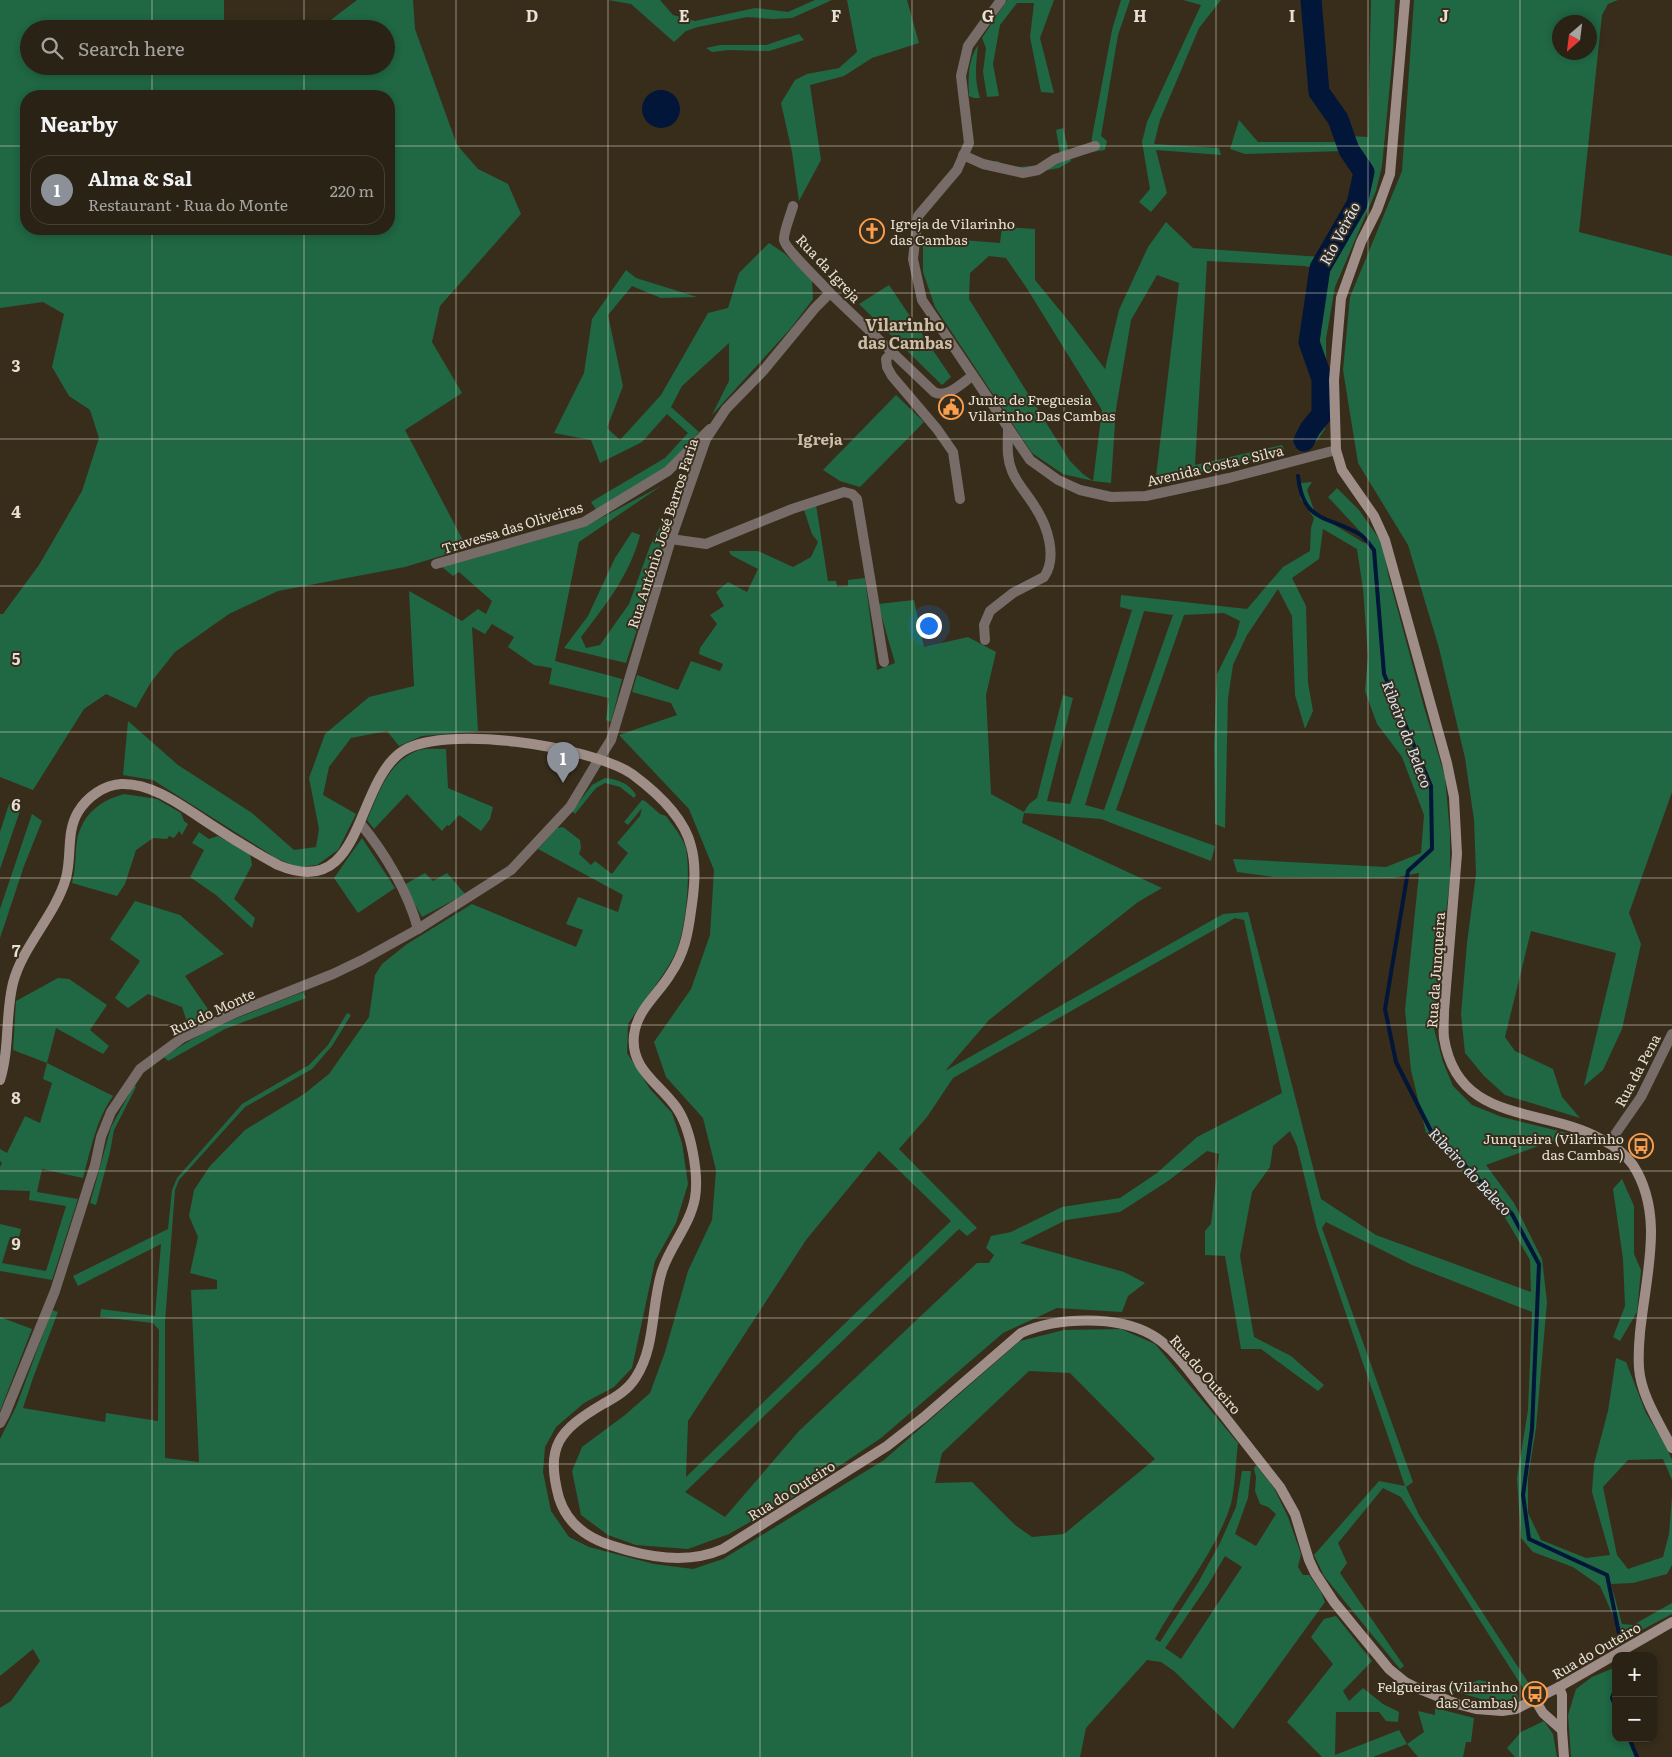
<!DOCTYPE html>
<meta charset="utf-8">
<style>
body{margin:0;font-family:Literata,serif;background:#322a1d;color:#f1f3f6}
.controls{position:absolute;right:15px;bottom:15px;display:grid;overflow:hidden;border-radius:10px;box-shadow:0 2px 8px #0003}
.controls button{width:45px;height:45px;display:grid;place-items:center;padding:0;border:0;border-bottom:1px solid #463f34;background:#2a2214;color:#f1f3f6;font:25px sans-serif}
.compass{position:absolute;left:1552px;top:15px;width:45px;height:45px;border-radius:50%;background:#2a2214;box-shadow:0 2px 8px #0003;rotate:208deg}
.you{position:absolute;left:928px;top:625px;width:18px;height:18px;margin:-12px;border:4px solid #fff;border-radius:50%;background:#1a73e8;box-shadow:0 0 0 8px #1a73e833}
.badge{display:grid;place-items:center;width:32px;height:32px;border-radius:50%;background:#8c9099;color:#fff;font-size:16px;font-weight:700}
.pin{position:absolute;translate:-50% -41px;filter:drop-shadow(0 1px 2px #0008)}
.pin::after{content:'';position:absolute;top:26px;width:18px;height:15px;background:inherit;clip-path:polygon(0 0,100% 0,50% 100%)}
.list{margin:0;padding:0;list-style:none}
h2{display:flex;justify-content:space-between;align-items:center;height:65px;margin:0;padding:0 20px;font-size:21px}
h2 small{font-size:16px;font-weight:400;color:#a5a4a0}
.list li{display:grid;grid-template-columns:32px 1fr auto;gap:15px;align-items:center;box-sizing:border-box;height:70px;margin:0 10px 10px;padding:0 10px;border:1px solid #463f34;border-radius:20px}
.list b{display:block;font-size:19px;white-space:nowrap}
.list p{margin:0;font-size:16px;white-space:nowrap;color:#a5a4a0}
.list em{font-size:16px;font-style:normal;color:#a5a4a0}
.icon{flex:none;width:28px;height:28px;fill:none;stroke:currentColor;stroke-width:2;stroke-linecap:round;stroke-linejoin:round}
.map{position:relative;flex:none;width:1672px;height:1757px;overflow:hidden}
.search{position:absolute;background:#2a2214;box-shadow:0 2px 8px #0003;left:20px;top:20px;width:375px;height:55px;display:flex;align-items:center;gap:12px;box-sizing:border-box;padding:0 18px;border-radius:28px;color:#a5a4a0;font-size:19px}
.panel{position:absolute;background:#2a2214;box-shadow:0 2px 8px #0003;left:20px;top:90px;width:375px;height:145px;border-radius:20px}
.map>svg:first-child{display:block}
</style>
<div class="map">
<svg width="1672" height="1757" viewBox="0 0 1672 1757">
<rect width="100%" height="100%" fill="#382d1b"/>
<g fill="#206744" fill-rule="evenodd">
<path d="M0,0H224V25L230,29H29V66H386V29H319L357,0H413L415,29L457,145L478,169L508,184L521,214L440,306L432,342L462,393L405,430L467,548L405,567L278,591L229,614L175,652L151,682L136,708L106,694L84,709L33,790L0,777V614H3L39,565L82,491L99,438L90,410L69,396L52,367L64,314L43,302L0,308ZM389,96V229H26V96Z"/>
<path d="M608,0H660L673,15L695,21L755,8L788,12L815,0H832L792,18L773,19L747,17L698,27L686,31L674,42L631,4Z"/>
<path d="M847,0H907L919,43L872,58L844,76L810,85L821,160L799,201L792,152L781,103L795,80L807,74L839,68L857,52Z"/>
<path d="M1007,0H1054L1040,38L1054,93L1041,92L1030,37L1034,3H1017L1000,25L993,64L999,96L987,97L983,72L986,48L982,38Z"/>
<path d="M1121,0H1130L1118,35L1101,136L1107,141L1105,150L1091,152L1092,137L1112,30Z"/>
<path d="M1183,0H1221L1199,28L1160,120L1154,144L1219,148L1221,155L1156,150L1167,193L1151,212L1139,202L1150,189L1142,142L1147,122L1201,5Z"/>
<path d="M1371,0H1395L1393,52L1382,166L1376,191L1335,287L1326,339L1327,414L1325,429L1316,442L1299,449L1294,446L1296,439L1309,426L1316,409L1313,364L1303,342L1316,269L1305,266L1207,261L1195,465L1282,445L1284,449L1282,452L1155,485L1179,283L1157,275L1131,320L1116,409L1111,483L1093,481L1063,474L1032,453L935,307L923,272V237L1000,243L1002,227L1035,229V280L1071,324L1105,369L1119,310L1148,247L1166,222L1193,248L1321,257L1344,216L1355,188V165L1343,151L1245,154L1230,149L1239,120L1258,142H1339L1331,115L1309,81L1306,13H1319L1325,81L1343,112L1352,136L1368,137ZM989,256L1006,258L1026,287L1102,410L1093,481L1083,474L1070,461L969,299L970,273Z"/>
<path d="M1414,0H1618L1608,4L1602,15L1579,232L1672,256V792L1629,913L1641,944L1622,1029L1603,1070L1584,1086L1616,953L1531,931L1505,1037L1515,1051L1553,1069L1562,1097L1580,1118L1505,1095L1484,1076L1465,1053L1461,1014L1467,943L1476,874L1474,820L1465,758L1439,648L1408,545L1358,463L1343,370L1350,297L1402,171ZM1560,22H1590V52H1560Z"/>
<path d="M799,34L804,40L769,51L729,50L712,52L706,48L720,45H766Z"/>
<path d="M978,45C976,64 974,80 980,98H974L969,96C968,78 968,60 978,45Z"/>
<path d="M1063,128L1071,161L1059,168L1021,175L980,164L998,161L1005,168L1045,165L1061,159L1056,130Z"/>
<path d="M769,243L784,253L812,280L813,299L791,328L712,415L729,381V343L682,386L671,407L699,432L669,465L597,511L591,502L665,458L688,433L667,414L642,442L600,463L591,440L554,433L584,373L592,319L626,270L636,278L697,297L661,298L632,286L608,315L623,386L607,428L620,440L661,395L708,313L728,308L739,273Z"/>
<path d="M889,285L951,377L942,385L859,304Z"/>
<path d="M896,395L924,422L860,487L840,481L823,470Z"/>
<path d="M1312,482L1307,490L1315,513L1364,543L1369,541L1328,497L1337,488L1359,510L1382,543L1389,578L1424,707L1445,777L1450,833V880L1439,968L1434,1029L1443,1062L1453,1086L1472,1105L1502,1117L1571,1134L1486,1165L1514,1203L1542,1259L1547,1302L1536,1428L1528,1478V1513L1541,1540L1586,1558L1610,1555L1592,1492L1594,1464L1608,1411L1616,1358L1626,1362L1646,1413L1666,1446L1672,1460V1480L1663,1459L1628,1460L1603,1487L1617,1555L1628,1569L1663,1557L1669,1534L1672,1496V1565L1667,1574L1633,1583L1611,1584L1622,1624L1633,1625L1672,1603V1614L1619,1642L1616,1622L1600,1586L1573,1567L1533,1552L1521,1538L1517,1478L1528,1410L1532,1312L1412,1265L1326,1222L1322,1228L1413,1482L1406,1487L1419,1515L1535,1693L1528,1696L1401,1497L1383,1488L1338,1543L1347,1563L1340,1573L1404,1666L1400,1669L1324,1576L1314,1555L1379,1481L1405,1486L1317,1229L1297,1146L1290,1131L1273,1146L1270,1167L1252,1192L1240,1256L1254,1337L1291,1356L1324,1385L1318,1391L1261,1349H1241L1225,1256L1205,1255V1231L1211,1224L1219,1154L1207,1151L1168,1181L1120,1212L1066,1220L1020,1243L1124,1272L1145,1283L1128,1296L1122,1312L1057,1308L1003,1333L881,1438L790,1499L729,1534L688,1549L636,1545L608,1535L581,1515L572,1471L582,1447L625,1415L650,1393L665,1352L688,1271L712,1220L716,1170L703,1118L666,1077L654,1042L691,989L710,935L714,870L689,809L619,735L677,715L671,703L632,692L637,675L678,690L691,661L720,671L723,664L699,654L700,648L717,624L710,615L724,606L716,592L728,582L747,592L758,569L731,555L729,551H758L793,567L811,557L818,542L812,534L804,510L816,505L828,581H836L837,587L848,586V580L865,578L877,670L895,663L878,604L914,600L924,647L968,637L996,652L986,695L991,794L1024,812L1029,804L1037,798L1063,695L1073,698L1047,801L1070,804L1132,610L1120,607L1121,595L1247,609L1283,567L1310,551L1311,528L1314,518L1300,498L1301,483ZM1323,529L1357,549L1363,589L1368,656L1365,691L1377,724L1402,757L1424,815L1421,853L1386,867L1233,859L1237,872L1273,877L1393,878L1419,873L1405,1010L1411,1070L1426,1133L1500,1209L1530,1260L1531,1292L1376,1235L1321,1199L1248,912L1223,914L945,1071L989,1020L1138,902L1162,888L1022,823L1024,813L1101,819L1211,861L1215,846L1116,810L1184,615L1224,613L1240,621L1236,636L1217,674L1214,745L1215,824L1225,828L1228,698L1233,665L1247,635L1278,589L1292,616L1295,695L1305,729L1313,711L1308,683L1306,606L1292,578L1319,559ZM1144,611L1173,615L1104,810L1085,805ZM1235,918L1244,920L1282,1093L1197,1137L1157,1173L1120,1198L1062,1207L1011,1232L991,1236L986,1248L994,1255L989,1263H977L799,1431L725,1517L685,1492L959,1229L967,1236L977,1228L899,1149L927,1117L953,1078ZM879,1151L951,1221L686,1477L688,1421L806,1240Z"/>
<path d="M661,486L579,542L555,661L622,679L611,722L606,720L609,698L549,684L552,668L534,665L508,647L514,637L492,624L485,634L472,627L478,731L422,736L399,746L387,731L351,738L329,767L323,795L356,814L338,850L317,865L297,867L276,858L153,780L123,775L128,721L178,765L252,813L294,850L316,847L319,829L309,778L325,734L369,697L414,686L409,591L462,621L478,609L486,614L492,601L459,572L453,576L442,567L584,527Z"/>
<path d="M662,523L671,526L626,663L564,648L588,616L615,558L632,532L640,535C631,573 605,606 581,637L586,648L600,645L629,604L650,546Z"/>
<path d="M446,749L448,788L493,807L490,819L481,831L459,815L449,826L447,825L442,831L407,794L374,829L367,820C379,793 388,761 419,750C427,748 438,749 446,749Z"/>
<path d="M605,778C617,779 629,783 636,795L634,798L620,787L605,783L596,788L575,814L572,811L592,785Z"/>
<path d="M124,794L157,799L181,813L184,821L188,824L182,835L179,831L174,838L169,836L167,839L153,838L136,850L125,884L117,896L72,883C76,868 75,855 77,840C83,814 99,801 124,794Z"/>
<path d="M642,800L645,801L660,814L666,816C673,826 683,837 686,849C691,875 686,935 673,958C662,978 647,996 634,1015L628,1024L627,1053L650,1089L672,1113L682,1143L688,1184L676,1223L655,1261L632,1368L614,1387L584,1403L556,1427L545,1447L543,1472L551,1511L569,1537L589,1547L654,1564L693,1569L723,1559L884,1460L1020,1341L1064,1330L1121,1329L1155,1344L1238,1443C1236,1460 1235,1489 1231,1504C1216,1552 1179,1595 1155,1639L1160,1642L1199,1581L1220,1543L1236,1507L1242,1471H1251L1248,1498L1235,1534L1256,1546L1276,1514L1268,1507L1260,1504L1255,1491L1256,1477L1254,1469L1256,1465L1274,1488L1288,1517L1301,1554L1298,1567L1303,1575H1309L1321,1592L1325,1602L1233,1729L1174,1671L1161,1662L1147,1660L1086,1728L1080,1757H0V1708L11,1701L40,1661L33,1649L0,1676V1439L16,1407L52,1310L58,1312L33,1378L23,1408L105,1422L106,1413L158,1421L159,1330L153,1323L100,1317L101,1309L155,1316L161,1244L78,1286L73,1276L168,1229L172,1190L177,1178L242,1104L309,1065L328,1045L347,1013L351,1015L332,1046L312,1069L245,1107L179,1180L175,1190L165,1322V1458L199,1462L191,1290L217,1289V1280L190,1273L198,1237L189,1216L194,1190L210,1166L245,1130L304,1094L329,1074L369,1017L375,975L382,964L407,944L472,904L576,947L583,930L566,924L578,897L618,912L623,895L538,849L557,828L563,827L580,840L581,848L579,854L591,865L595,861L612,874L628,853L617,843L640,816L642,808L628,825L624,822ZM1029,1371L1070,1373L1155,1459L1064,1534L1032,1537L1015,1525L972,1482L935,1483L942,1453ZM1225,1556L1242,1567L1181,1659L1165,1648L1208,1585Z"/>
<path d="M9,804L21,808L0,869V832Z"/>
<path d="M32,814L42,821L24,866L0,938V909Z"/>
<path d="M199,832L209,839L218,836L250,854L252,865L234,899L255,918L252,928L216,895L190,877L204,850L192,843Z"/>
<path d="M362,838L395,888L358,913L334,878Z"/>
<path d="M425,873L433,881L447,873L465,894L422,917L404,885Z"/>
<path d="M135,901L180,915L224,954L185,976L212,1015L189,1028L182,1007L148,994L128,1008L115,998L140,961L110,939Z"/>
<path d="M58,978L69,979L107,1005L90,1030L109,1046L103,1054L56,1028L47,1063L113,1096C96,1120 91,1149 83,1178L42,1169L37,1192L78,1199L52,1280L0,1271V1224L21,1229L19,1237H10L2,1263L46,1271L66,1206L29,1200L30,1191L0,1190V1167L2,1163L0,1161V1149L7,1153L25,1116L40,1123L52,1083L43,1079L47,1063L13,1050L16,1001Z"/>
<path d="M303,992L306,998L225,1029L168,1061L164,1057C206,1027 256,1011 303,992Z"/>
<path d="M134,1085L136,1087L114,1130L110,1152L96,1205L90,1203L111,1127Z"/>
<path d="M1622,1179L1634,1206V1254L1641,1270L1637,1312L1620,1341L1613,1337L1625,1306L1623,1259L1613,1189Z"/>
<path d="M0,1317L32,1329L0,1411Z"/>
<path d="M1336,1616L1372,1661L1343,1691L1349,1701L1363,1688L1383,1704L1399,1712L1398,1722L1386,1721L1379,1712H1336L1335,1755L1399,1730L1407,1744L1424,1732L1418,1711L1435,1715V1708L1474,1718L1471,1742H1466L1463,1757H1418L1407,1744L1373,1757H1322L1287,1722L1333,1664L1311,1637L1324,1619Z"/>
<path d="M1616,1667L1614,1698L1616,1738H1630L1638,1757H1571L1568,1715L1576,1689L1592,1677Z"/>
<path d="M1479,1680L1514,1687L1519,1700L1488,1701L1450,1690Z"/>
<path d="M1544,1721L1553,1734L1557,1757H1515L1507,1748L1521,1732Z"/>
</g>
<circle fill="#011638" cx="661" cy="109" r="19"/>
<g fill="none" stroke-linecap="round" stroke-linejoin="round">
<g stroke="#011638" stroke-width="4">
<path d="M1298,476C1303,524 1328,515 1361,535C1366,539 1370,545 1374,550L1384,674L1431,786L1432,849L1408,871L1385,1009L1396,1062L1431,1131L1512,1214L1539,1264L1532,1429L1523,1495L1529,1539L1607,1575L1620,1638"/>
<path d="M1629,1656V1655"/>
<path d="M1616,1687L1612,1698L1616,1708"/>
<path d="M1629,1738L1637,1757"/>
</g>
<path stroke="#011638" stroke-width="21" d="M1304,441L1310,429L1322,414V379L1309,342L1320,268L1357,204L1364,172L1349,150L1338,119L1319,92L1311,0"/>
<g stroke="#776c68" stroke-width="10">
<path d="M963,155L983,164L1023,173L1038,170L1055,159L1095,146"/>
<path d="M793,206C791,214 783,233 784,240C785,249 822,283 830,293"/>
<path d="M892,352L886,359L887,367L892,376L937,429L953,452L960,499"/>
<path d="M671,539L706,544L792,509L844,492L852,494L857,499L884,662"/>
<path d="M436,564L584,522L668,471L710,429"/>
<path d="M985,640L984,625L990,611L1013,593L1044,577C1058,557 1047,525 1035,507C1028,495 1017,484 1012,471C1006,457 1008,443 1008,429"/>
<path d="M360,823C385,853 408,892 418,929"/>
<path d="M1609,1143L1641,1097L1672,1034"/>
<path d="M0,1423L5,1414L55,1291L95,1165L101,1137L111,1112L140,1069L182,1038L237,1012L333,974L362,960L418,929L511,870L570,807L599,759"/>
</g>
<g stroke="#776c68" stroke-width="10">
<path d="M1001,0L968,46L961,76L969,143L957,170L918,216L913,259L922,300L1030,460L1058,480L1080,490L1111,497L1146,496L1229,478L1336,450"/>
<path d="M599,759L611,740L671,539L706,439L726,409L763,371L815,308L830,293L934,392C947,399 962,383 972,376"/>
</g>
<g stroke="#9f8e87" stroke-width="10">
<path d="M1405,0L1390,174L1377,210L1361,242L1341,298L1334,380L1336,450L1342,470L1374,516L1385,540L1447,763L1454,797L1457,854L1444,1011C1444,1020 1443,1029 1444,1038C1458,1125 1542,1106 1601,1139C1613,1145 1625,1154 1633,1165C1672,1226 1635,1301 1639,1368C1641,1396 1660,1424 1672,1448"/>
<path d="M0,1080C10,1048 5,1015 13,983C23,945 55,916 66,878C72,856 66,832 78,812C87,797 104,785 121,784C155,783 186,809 213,826C234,840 256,853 278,865C363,901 354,788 400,753C439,722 593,747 632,774C655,791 684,817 691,846C697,867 694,891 691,911C688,934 684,954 671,973C659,994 637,1009 634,1035C630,1069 659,1083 676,1107C691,1128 699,1174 695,1198C690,1225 670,1246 662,1271C651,1305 656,1346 636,1377C628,1390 616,1397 603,1404C559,1430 545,1446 559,1498C567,1523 585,1537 610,1545C646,1557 687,1565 723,1549L887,1446L924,1417L1021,1333C1057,1317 1118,1315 1152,1335C1166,1343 1176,1355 1186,1367L1280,1487L1295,1514L1309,1560L1315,1573L1334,1602L1389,1669L1405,1682L1417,1688L1457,1704L1476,1709L1502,1711L1516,1709L1559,1687L1672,1622"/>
<path d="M1535,1700L1543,1713L1562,1730V1695L1559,1687"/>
<path d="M1562,1730L1564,1757"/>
</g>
</g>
<path fill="none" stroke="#e7e0d5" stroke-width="1" stroke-opacity="0.55" d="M152,0V29M304,0V29M456,0V1757M608,0V1757M760,0V1757M912,0V1757M1064,0V1757M1216,0V1757M1368,0V1757M1520,0V1757M152,66V96M304,66V96M0,146H26M389,146H1672M152,229V1757M304,229V1757M0,293H1672M0,439H1672M0,586H1672M0,732H1672M0,878H1672M0,1025H1672M0,1171H1672M0,1318H1672M0,1464H1672M0,1611H1672"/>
<defs>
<symbol id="church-ring" viewBox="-11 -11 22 22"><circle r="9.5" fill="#382d1b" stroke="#fa9f4e" stroke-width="1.5"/><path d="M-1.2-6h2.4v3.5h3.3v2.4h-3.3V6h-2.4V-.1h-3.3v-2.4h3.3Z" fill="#fa9f4e"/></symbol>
<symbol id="civic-ring" viewBox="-11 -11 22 22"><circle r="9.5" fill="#382d1b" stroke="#fa9f4e" stroke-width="1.5"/><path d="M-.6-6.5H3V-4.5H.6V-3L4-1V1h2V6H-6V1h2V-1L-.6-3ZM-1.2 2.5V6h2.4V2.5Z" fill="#fa9f4e"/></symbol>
<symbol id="bus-ring" viewBox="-11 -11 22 22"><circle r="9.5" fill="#382d1b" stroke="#fa9f4e" stroke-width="1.5"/><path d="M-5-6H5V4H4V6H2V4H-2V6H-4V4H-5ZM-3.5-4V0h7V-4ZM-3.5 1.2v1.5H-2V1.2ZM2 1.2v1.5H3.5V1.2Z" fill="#fa9f4e"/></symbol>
</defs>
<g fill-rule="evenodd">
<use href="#church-ring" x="858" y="217" width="28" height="28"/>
<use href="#civic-ring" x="937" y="393" width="28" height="28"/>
<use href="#bus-ring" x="1627" y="1132" width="28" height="28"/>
<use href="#bus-ring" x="1521" y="1680" width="28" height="28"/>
</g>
<g text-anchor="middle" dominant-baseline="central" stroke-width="4" stroke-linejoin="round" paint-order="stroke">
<g font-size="14" fill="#e7e0d5" stroke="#382d1b" text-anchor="start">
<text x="890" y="223">Igreja de Vilarinho<tspan x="890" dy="16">das Cambas</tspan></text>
<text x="968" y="399">Junta de Freguesia<tspan x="968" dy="16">Vilarinho Das Cambas</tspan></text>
<text x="1624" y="1138" text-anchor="end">Junqueira (Vilarinho<tspan x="1624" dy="16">das Cambas)</tspan></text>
<text x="1518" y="1686" text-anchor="end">Felgueiras (Vilarinho<tspan x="1518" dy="16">das Cambas)</tspan></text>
</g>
<g font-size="14" fill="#e7e0d5" stroke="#382d1b">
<text transform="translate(829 268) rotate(47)">Rua da Igreja</text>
<text transform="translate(1215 465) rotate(-13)">Avenida Costa e Silva</text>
<text transform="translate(512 527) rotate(-17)">Travessa das Oliveiras</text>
<text transform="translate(662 533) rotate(-72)">Rua António José Barros Faria</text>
<text transform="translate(1435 970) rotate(-86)">Rua da Junqueira</text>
<text transform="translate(212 1011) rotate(-25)">Rua do Monte</text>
<text transform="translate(1637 1070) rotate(-62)">Rua da Pena</text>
<text transform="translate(1206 1374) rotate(49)">Rua do Outeiro</text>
<text transform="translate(791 1490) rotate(-32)">Rua do Outeiro</text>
<text transform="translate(1596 1650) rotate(-30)">Rua do Outeiro</text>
</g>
<g font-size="15" font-style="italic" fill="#d8e5f9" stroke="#382d1b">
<text transform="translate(1339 233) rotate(-62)">Rio Veirão</text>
<text transform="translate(1408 734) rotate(69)">Ribeiro do Beleco</text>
<text transform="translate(1471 1171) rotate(47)">Ribeiro do Beleco</text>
</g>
<g font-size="15" font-weight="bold" fill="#cdbfa9" stroke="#382d1b">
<text x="820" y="438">Igreja</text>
</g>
<g font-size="16" font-weight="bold" fill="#cdbfa9" stroke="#382d1b">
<text x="905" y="324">Vilarinho<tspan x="905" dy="18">das Cambas</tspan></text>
</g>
</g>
<g font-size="16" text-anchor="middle" font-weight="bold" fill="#e7e0d5" stroke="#382d1b" stroke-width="4" stroke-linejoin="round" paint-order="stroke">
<text x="532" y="22">D</text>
<text x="684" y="22">E</text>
<text x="836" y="22">F</text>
<text x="988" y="22">G</text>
<text x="1140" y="22">H</text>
<text x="1292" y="22">I</text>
<text x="1444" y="22">J</text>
<text x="16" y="372">3</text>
<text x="16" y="518">4</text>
<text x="16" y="665">5</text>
<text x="16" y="811">6</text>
<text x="16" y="957">7</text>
<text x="16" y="1104">8</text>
<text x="16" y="1250">9</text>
</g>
</svg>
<div class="controls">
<button>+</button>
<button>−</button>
</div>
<svg class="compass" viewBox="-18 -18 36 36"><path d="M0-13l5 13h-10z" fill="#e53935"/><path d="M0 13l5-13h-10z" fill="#a5a4a0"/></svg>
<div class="you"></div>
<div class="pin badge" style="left:563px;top:783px">1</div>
<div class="search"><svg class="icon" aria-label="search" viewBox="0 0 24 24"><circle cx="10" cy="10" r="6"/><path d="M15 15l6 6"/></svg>Search here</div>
<section class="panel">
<h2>Nearby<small></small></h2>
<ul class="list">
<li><span class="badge">1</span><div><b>Alma &amp; Sal</b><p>Restaurant · Rua do Monte</p></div><em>220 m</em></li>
</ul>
</section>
</div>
